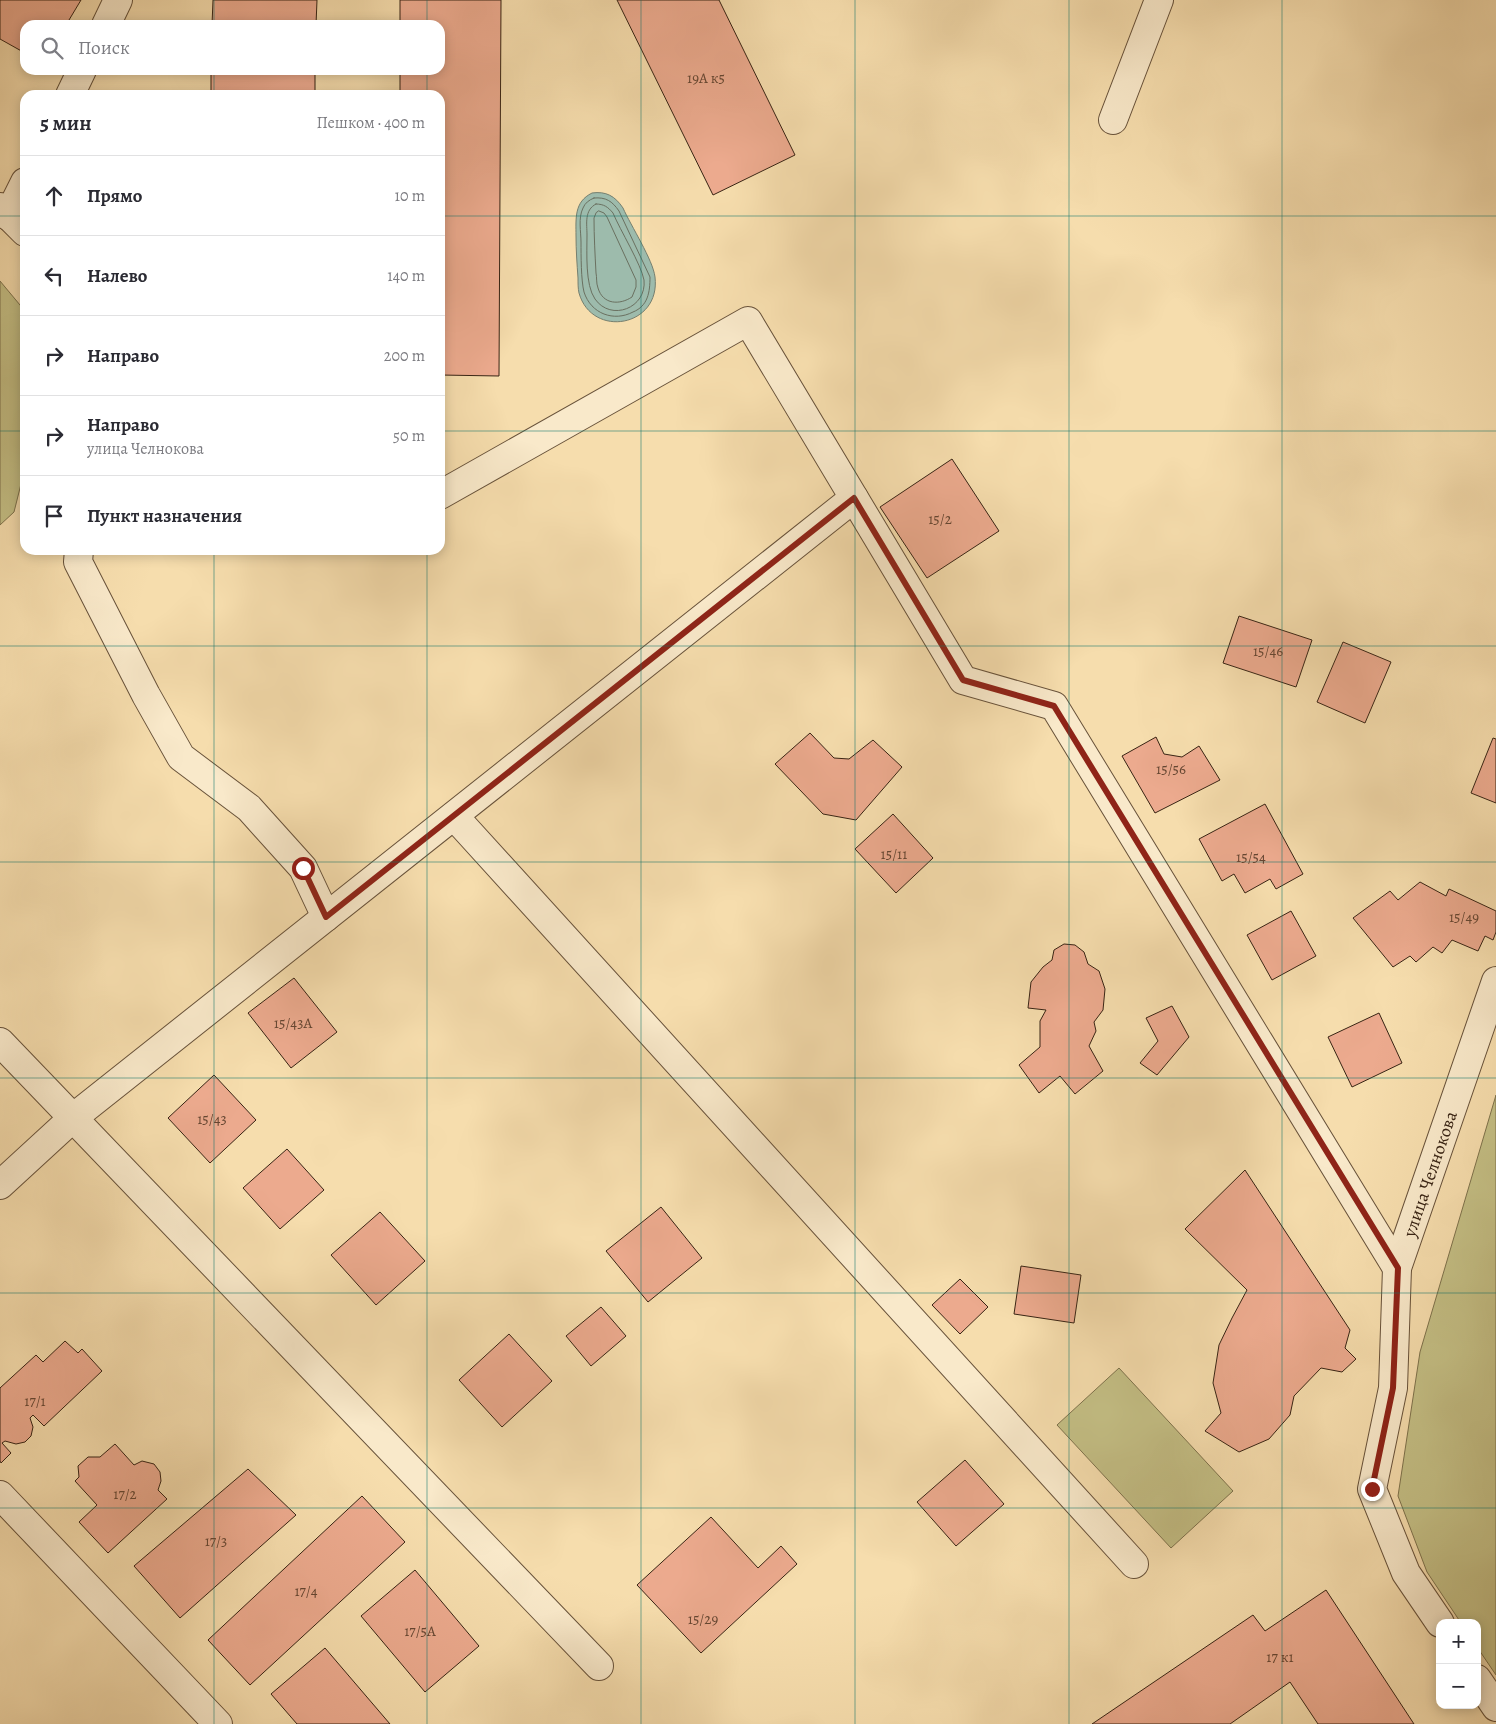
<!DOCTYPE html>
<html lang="ru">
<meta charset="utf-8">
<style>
body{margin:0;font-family:Alegreya,serif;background:#f7f7f7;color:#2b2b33}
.controls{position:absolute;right:15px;bottom:15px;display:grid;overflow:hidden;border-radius:10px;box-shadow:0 2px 12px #0003}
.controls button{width:45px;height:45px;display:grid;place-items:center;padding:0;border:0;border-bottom:1px solid #e1e1e2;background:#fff;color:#2b2b33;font:25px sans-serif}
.stop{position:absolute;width:15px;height:15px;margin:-11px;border:4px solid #8f2418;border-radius:50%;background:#fff}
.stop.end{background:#8f2418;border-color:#fff;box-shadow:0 1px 5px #0008}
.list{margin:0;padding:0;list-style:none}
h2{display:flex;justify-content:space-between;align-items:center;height:65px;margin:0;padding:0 20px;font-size:21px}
h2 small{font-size:16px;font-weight:400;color:#7c7c81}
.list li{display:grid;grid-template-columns:32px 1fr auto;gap:15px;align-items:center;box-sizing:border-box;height:80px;padding:0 20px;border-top:1px solid #e1e1e2}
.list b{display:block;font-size:19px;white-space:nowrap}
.list p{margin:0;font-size:16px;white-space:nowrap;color:#7c7c81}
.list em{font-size:16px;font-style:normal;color:#7c7c81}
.icon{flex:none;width:28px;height:28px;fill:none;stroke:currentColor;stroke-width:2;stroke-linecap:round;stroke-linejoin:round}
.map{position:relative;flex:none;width:1496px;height:1724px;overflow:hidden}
.search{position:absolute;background:#fff;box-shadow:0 2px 12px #0003;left:20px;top:20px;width:425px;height:55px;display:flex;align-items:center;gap:12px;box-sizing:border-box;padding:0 18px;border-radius:15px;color:#7c7c81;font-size:19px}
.panel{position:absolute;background:#fff;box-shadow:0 2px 12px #0003;left:20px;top:90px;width:425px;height:465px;border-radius:15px}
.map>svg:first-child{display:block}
</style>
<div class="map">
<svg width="1496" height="1724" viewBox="0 0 1496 1724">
<rect width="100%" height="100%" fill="#f6ddad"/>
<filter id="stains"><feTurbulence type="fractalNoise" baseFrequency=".004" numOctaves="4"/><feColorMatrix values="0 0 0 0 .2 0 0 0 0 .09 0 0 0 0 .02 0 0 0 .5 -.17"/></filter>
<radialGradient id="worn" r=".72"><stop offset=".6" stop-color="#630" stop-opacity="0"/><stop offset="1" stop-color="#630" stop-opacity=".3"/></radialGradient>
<g fill="#c4bf85" stroke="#7e724c">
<path d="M0,281L25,311V468L14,512L0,525Z"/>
<path d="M1496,1095V1675L1477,1647V1623H1461L1427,1572L1398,1496L1420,1352Z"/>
<path d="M1119,1368L1233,1491L1171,1548L1057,1425Z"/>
</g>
<path fill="#9dbbac" stroke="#757f6f" d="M592,193C606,191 615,196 623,208C631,226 653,260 655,277C661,327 592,339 579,293C578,289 578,283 578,278C577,264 576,250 576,236C576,218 574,202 592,193Z"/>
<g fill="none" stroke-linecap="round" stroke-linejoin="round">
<g stroke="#6a7060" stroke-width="1">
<path d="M594,198C606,197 612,201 619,211L650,277C650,292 648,306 633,312C614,322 591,314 584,292C581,280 581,255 581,242C581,232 578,218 583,208C585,203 589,200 594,198Z"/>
<path d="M596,204C604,204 608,207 613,213C620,230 641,264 644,280C647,308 611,322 595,299C585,285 587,252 587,235C587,224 584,210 596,204Z"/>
<path d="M599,211L604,213L607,217L636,280V287L632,297C620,305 603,305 598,288C596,283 597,277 596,273C595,254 594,236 594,218L596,213Z"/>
</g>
</g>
<g fill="#ecaa8e" stroke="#382414">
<path d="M0,0H81L66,25H25V53L0,39Z"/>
<path d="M213,0H317L316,25H212Z"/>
<path d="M400,0H501L499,376L440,375V95H400V70H440V25H400Z"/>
<path d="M617,0H719L795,155L713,195Z"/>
<rect x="211" y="70" width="104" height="25"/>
<path d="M952,459L999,531L927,578L880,507Z"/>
<path d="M1239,616L1312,640L1296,687L1223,663Z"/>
<path d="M1343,642L1391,662L1365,723L1317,702Z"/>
<path d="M810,733L834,758L849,759L873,740L902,767L856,820L823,814L775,764Z"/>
<path d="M1156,737L1164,754L1182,757L1199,746L1220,780L1155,813L1122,756Z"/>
<path d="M1493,738L1496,739V803L1471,793Z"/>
<path d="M1265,804L1303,874L1276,889L1270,879L1245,893L1234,874L1222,881L1199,839Z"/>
<path d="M893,814L933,858L896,893L855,849Z"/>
<path d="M1420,882L1446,896L1449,889L1496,911V932L1493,940L1485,936L1478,951L1452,940L1442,953L1433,947L1416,962L1410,956L1393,967L1353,918L1390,891L1398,900Z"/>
<path d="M1291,911L1316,956L1272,980L1247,935Z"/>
<path d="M1064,944L1075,945L1084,952L1088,964L1099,971L1105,989L1103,1010L1094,1022L1096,1031L1089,1046L1103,1071L1075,1094L1060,1076L1039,1093L1019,1065L1040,1047V1021L1046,1010L1028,1008L1031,982L1043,967L1052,960L1054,950Z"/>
<path d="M294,978L337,1032L291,1068L248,1013Z"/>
<path d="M1172,1006L1189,1037L1157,1075L1140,1063L1158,1041L1146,1018Z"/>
<path d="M1379,1013L1402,1063L1352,1087L1328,1037Z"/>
<path d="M214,1075L256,1120L210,1163L168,1118Z"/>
<path d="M287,1149L324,1190L280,1229L243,1188Z"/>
<path d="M1245,1170L1350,1330L1345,1348L1356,1359L1342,1372L1321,1368L1294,1396L1290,1415L1269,1439L1239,1452L1205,1431L1221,1413L1213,1383L1219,1345L1232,1318L1247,1290L1185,1229Z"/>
<path d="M661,1207L702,1258L648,1302L606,1251Z"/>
<path d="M380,1212L425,1261L376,1305L331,1255Z"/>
<path d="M1021,1266L1081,1275L1074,1323L1014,1314Z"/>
<path d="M960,1279L988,1307L960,1334L932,1305Z"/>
<path d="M601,1307L626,1336L591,1366L566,1336Z"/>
<path d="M509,1334L552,1381L502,1427L459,1380Z"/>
<path d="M65,1341L78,1353L82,1349L102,1371L44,1426L33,1415L30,1418L33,1427L31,1436L25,1442L16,1444L5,1441L2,1443L11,1453L1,1463L0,1461V1388L36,1355L43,1362Z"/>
<path d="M115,1444L134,1465L142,1461L154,1464L160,1472L161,1481L158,1490L167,1499L108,1553L79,1522L97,1505L75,1481L79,1477L78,1466L88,1457H100Z"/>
<path d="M965,1460L1004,1504L956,1546L917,1502Z"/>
<path d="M248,1469L296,1515L180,1618L134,1566Z"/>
<path d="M362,1496L405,1542L250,1685L208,1640Z"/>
<path d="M711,1517L758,1568L781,1546L797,1564L701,1653L637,1585Z"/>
<path d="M415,1570L479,1646L425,1692L361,1616Z"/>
<path d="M1326,1590L1414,1724H1318L1290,1682L1230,1724H1092L1253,1615L1265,1631Z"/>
<path d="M325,1648L390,1724H297L271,1694Z"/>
</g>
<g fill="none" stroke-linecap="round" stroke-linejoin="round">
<defs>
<g id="minor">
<path d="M106,25L118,0"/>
<path d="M70,95L82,70"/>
<path d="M1113,120L1159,0"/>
<path d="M0,207L25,232"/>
<path d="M8,216L25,182"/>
<path d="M440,495L748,321L963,680L1054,706L1397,1268"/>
<path d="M79,550L78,562L146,695L181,757L249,808L303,868L326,917"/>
<path d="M454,816L1134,1564"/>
<path d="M0,1042L599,1666"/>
<path d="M0,1185L74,1117L854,498"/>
<path d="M0,1495L218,1724"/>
<path d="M1440,1623L1406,1573L1372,1489L1393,1388L1397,1268L1496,981"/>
<path d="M1477,1679L1496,1707"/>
</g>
</defs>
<use href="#minor" stroke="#68523a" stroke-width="30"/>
<use href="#minor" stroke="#f9e9ca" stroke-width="28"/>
</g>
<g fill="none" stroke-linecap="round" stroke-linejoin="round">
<path stroke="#8f2418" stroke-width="6" d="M303,868L326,917L854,498L963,680L1054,706L1398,1268L1393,1388L1372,1489"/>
</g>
<path fill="none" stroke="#0f766e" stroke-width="1" stroke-opacity="0.55" d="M214,0V25M427,0V25M641,0V1724M855,0V1724M1069,0V1724M1282,0V1724M214,70V95M427,70V95M0,216H25M440,216H1496M0,431H25M440,431H1496M214,550V1724M427,550V1724M0,646H1496M0,862H1496M0,1078H1496M0,1293H1496M0,1508H1496"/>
<g text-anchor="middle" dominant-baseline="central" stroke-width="4.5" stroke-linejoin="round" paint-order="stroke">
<g font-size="15" fill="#654632">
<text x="706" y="78">19А к5</text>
<text x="940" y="519">15/2</text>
<text x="1268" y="651">15/46</text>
<text x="1171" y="769">15/56</text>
<text x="894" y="854">15/11</text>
<text x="1251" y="857">15/54</text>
<text x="1464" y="917">15/49</text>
<text x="293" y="1023">15/43А</text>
<text x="212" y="1119">15/43</text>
<text x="35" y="1401">17/1</text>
<text x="125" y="1494">17/2</text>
<text x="216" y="1541">17/3</text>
<text x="306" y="1591">17/4</text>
<text x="703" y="1619">15/29</text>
<text x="420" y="1631">17/5А</text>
<text x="1280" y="1657">17 к1</text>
</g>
<g font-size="18" fill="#382414" stroke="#f9e9ca">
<text transform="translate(1430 1174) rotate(-71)">улица Челнокова</text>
</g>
</g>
<rect width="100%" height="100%" filter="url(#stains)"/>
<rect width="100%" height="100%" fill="url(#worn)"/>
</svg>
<div class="controls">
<button>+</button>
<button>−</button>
</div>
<div class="stop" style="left:303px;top:868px"></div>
<div class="stop end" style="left:1372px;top:1489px"></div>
<div class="search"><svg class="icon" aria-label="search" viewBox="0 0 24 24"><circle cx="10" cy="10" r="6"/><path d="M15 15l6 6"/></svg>Поиск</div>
<section class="panel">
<h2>5 мин<small>Пешком · 400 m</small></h2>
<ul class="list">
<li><svg class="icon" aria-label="ahead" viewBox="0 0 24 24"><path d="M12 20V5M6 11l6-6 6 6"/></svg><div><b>Прямо</b></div><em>10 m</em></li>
<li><svg class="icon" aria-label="left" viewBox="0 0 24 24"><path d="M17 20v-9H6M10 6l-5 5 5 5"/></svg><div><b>Налево</b></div><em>140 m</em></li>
<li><svg class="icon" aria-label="right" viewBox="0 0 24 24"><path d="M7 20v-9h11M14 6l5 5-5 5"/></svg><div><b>Направо</b></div><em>200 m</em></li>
<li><svg class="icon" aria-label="right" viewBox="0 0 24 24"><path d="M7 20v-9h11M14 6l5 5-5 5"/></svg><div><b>Направо</b><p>улица Челнокова</p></div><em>50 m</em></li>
<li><svg class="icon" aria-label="arrive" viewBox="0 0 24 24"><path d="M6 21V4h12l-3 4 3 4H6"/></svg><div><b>Пункт назначения</b></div></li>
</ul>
</section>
</div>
